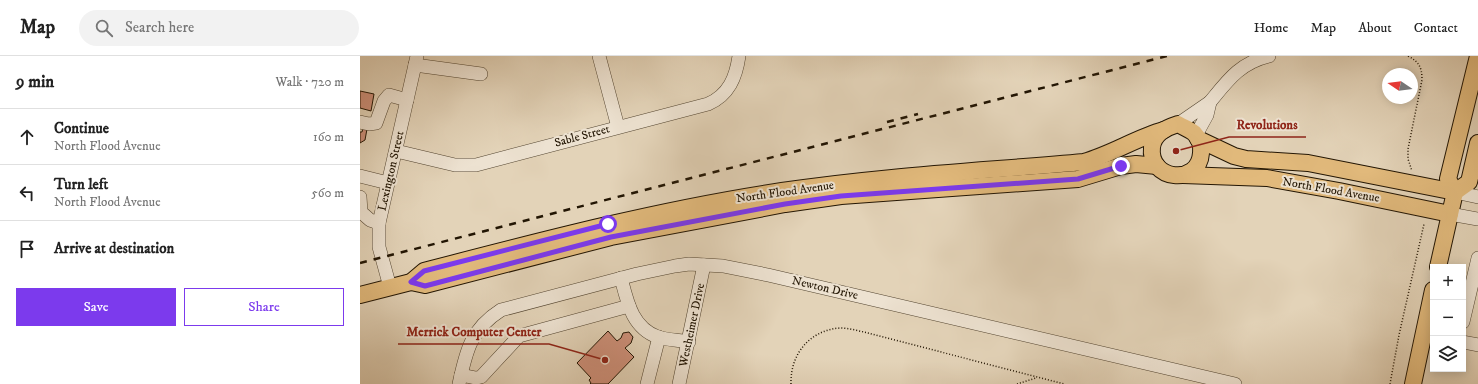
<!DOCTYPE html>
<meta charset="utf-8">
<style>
body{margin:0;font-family:"IM FELL DW Pica",serif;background:#f2f2f2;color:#222}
.controls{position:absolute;right:12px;bottom:12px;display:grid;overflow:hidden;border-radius:0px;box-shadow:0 2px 10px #0003}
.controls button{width:36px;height:36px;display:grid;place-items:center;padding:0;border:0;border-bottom:1px solid #e0e0e0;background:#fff;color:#222;font:20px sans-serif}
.compass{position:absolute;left:1022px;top:12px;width:36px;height:36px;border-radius:50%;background:#fff;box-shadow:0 2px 10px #0003;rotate:283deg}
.stop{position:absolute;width:12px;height:12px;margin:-9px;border:3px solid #7c3aed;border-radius:50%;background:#fff}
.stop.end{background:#7c3aed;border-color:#fff;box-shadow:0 1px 4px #0008}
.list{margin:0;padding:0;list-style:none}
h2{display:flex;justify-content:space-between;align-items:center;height:52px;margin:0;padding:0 16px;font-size:17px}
h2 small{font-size:13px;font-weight:400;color:#767676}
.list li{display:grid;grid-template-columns:26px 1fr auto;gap:12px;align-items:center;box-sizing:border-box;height:56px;padding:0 16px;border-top:1px solid #e0e0e0}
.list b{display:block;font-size:15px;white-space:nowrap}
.list p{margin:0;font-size:13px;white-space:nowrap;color:#767676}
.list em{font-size:13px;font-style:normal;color:#767676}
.actions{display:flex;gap:8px;padding:12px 16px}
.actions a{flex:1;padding:9px 0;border:1px solid #7c3aed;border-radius:0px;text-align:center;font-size:14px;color:#7c3aed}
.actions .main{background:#7c3aed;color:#fff}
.icon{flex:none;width:22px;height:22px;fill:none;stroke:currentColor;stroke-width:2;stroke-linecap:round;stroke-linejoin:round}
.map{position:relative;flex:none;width:1118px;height:328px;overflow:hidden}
header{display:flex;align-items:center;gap:24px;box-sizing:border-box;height:56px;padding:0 20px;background:#fff;border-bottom:1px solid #e0e0e0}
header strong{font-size:19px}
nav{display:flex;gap:22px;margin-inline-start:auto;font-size:14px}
.search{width:280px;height:36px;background:#f2f2f2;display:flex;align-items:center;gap:10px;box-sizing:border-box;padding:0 14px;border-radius:22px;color:#767676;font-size:15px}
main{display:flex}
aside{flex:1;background:#fff}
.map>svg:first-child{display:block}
</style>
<header>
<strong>Map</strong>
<div class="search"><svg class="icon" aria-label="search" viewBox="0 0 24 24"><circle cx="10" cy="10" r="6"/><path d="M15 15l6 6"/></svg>Search here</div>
<nav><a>Home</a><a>Map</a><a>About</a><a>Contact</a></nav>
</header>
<main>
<aside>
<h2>9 min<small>Walk · 720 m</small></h2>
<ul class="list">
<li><svg class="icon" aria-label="ahead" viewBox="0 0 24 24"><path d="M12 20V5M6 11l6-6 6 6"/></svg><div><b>Continue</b><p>North Flood Avenue</p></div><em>160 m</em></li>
<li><svg class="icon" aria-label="left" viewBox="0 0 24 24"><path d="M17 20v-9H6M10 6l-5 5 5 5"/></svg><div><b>Turn left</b><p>North Flood Avenue</p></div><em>560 m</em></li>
<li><svg class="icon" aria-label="arrive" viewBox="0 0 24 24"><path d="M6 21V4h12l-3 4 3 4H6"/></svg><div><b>Arrive at destination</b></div></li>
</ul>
<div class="actions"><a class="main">Save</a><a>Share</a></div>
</aside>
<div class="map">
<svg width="1118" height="328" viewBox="0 0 1118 328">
<rect width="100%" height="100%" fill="#e3d3b8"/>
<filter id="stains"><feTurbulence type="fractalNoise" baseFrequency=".005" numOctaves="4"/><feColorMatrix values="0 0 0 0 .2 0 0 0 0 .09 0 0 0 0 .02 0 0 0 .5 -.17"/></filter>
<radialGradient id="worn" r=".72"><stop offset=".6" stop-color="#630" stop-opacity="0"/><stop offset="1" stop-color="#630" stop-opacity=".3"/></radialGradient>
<g fill="#ce907a" stroke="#221503">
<path d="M0,35L14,38L11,55L0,52Z"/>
<path d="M3,72L7,73L5,84L0,87V76H2Z"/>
<path d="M248,275L257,285L261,282L263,277L269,276L273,281L271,287L265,292L274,301L248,328H230L231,327L229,324L231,322L217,307Z"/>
</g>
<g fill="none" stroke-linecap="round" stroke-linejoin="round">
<defs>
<g id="minor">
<path d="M239,0L258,71"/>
<path d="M55,9L121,18"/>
<path d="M850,46C868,24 880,7 909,0"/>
<path d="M0,66L9,68L16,67L24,45L29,39L47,44"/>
<path d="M818,68L850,46L847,59L836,79"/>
<path d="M36,95L95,109H116L348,48C369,39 376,21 379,0"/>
<path d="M0,120L28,127"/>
<path d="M1095,136L1118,141"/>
<path d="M0,141L1,156L10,164L19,167"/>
<path d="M1090,158L1118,163"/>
<path d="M261,222C267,245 272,272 298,281C307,284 319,284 329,286"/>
<path d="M30,231L19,191V167L57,0"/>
<path d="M1103,266L1118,202"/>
<path d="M1103,286L1118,289"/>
<path d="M101,319L116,322L121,321L159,280L269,250"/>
<path d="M99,328C106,295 111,273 141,254L277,218L315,210L329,208L363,210L408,219L875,328"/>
<path d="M287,328L299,281"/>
<path d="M319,328L344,209"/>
</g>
<g id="major">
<path d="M818,68C823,71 829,73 834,77C839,82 842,90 841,97C839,130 788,125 792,91C794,77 806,72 818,68Z"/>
<path d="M838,83L874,100L886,103L948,107L1095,136"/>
<path d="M823,119L907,122L979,135L1090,158"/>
<path d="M1095,136L1109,126L1118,87"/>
<path d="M1078,211L1095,136L1088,123L1118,0"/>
<path d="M51,226L65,229L251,181L425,148L481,140L718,123L761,110L776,108L797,110"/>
<path d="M0,239L51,226L64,215C183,184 301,153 422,135C522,120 623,115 724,106C752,98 776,82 804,74"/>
<path d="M1053,328L1073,234"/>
</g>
</defs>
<use href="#minor" stroke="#524430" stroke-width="14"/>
<use href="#major" stroke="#221503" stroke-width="18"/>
<g stroke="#221503" stroke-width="1.5" stroke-dasharray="1 2" stroke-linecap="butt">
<path d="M1048,0C1059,6 1062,11 1062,24L1048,93V103L1052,115"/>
<path d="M431,328C430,298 450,274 480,272C489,272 499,275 508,277L704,328"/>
<path d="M657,328L676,322"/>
<path d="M1030,328L1039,279L1064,168"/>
</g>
<use href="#minor" stroke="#ede2d1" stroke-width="13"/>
<use href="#major" stroke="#e2ba7c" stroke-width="16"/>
<g stroke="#221503" stroke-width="2.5" stroke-dasharray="7 7" stroke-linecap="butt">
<path d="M527,66L558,58"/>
<path d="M0,207L807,0"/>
</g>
</g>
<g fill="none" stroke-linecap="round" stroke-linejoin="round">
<path stroke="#7c3aed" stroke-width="5" d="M248,168L64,215L51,226L65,230L251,181L425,148L481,140L718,123L761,110"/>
</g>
<g text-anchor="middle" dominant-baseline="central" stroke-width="4" stroke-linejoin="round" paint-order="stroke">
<g font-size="12" fill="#221503" stroke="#ede2d1">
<text transform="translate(222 80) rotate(-15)">Sable Street</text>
<text transform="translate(31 115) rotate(-77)">Lexington Street</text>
<text transform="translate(971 134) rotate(10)">North Flood Avenue</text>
<text transform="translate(425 136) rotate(-8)">North Flood Avenue</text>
<text transform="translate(465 232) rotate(13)">Newton Drive</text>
<text transform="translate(332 269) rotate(-78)">Westheimer Drive</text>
</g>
</g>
<path fill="none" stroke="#8f2418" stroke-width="1.5" d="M816 95L869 81H946M245 304L189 288H38"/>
<g fill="#8f2418" stroke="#ede2d1" stroke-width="1.5">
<circle cx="816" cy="95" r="4"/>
<circle cx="245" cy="304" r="4"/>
</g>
<g font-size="13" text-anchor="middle" font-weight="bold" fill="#8f2418" stroke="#ede2d1" stroke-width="4" stroke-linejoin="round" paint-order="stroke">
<text x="907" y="73">Revolutions</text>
<text x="114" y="280">Merrick Computer Center</text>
</g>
<rect width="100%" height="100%" filter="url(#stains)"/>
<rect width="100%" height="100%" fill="url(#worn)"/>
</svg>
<div class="controls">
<button>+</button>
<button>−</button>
<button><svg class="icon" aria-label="layers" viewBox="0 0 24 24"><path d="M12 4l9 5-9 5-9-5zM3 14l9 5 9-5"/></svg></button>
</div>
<svg class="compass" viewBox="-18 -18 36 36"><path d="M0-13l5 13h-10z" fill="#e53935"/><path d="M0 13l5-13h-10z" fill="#767676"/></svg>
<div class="stop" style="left:248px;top:168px"></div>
<div class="stop end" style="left:761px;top:110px"></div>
</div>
</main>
